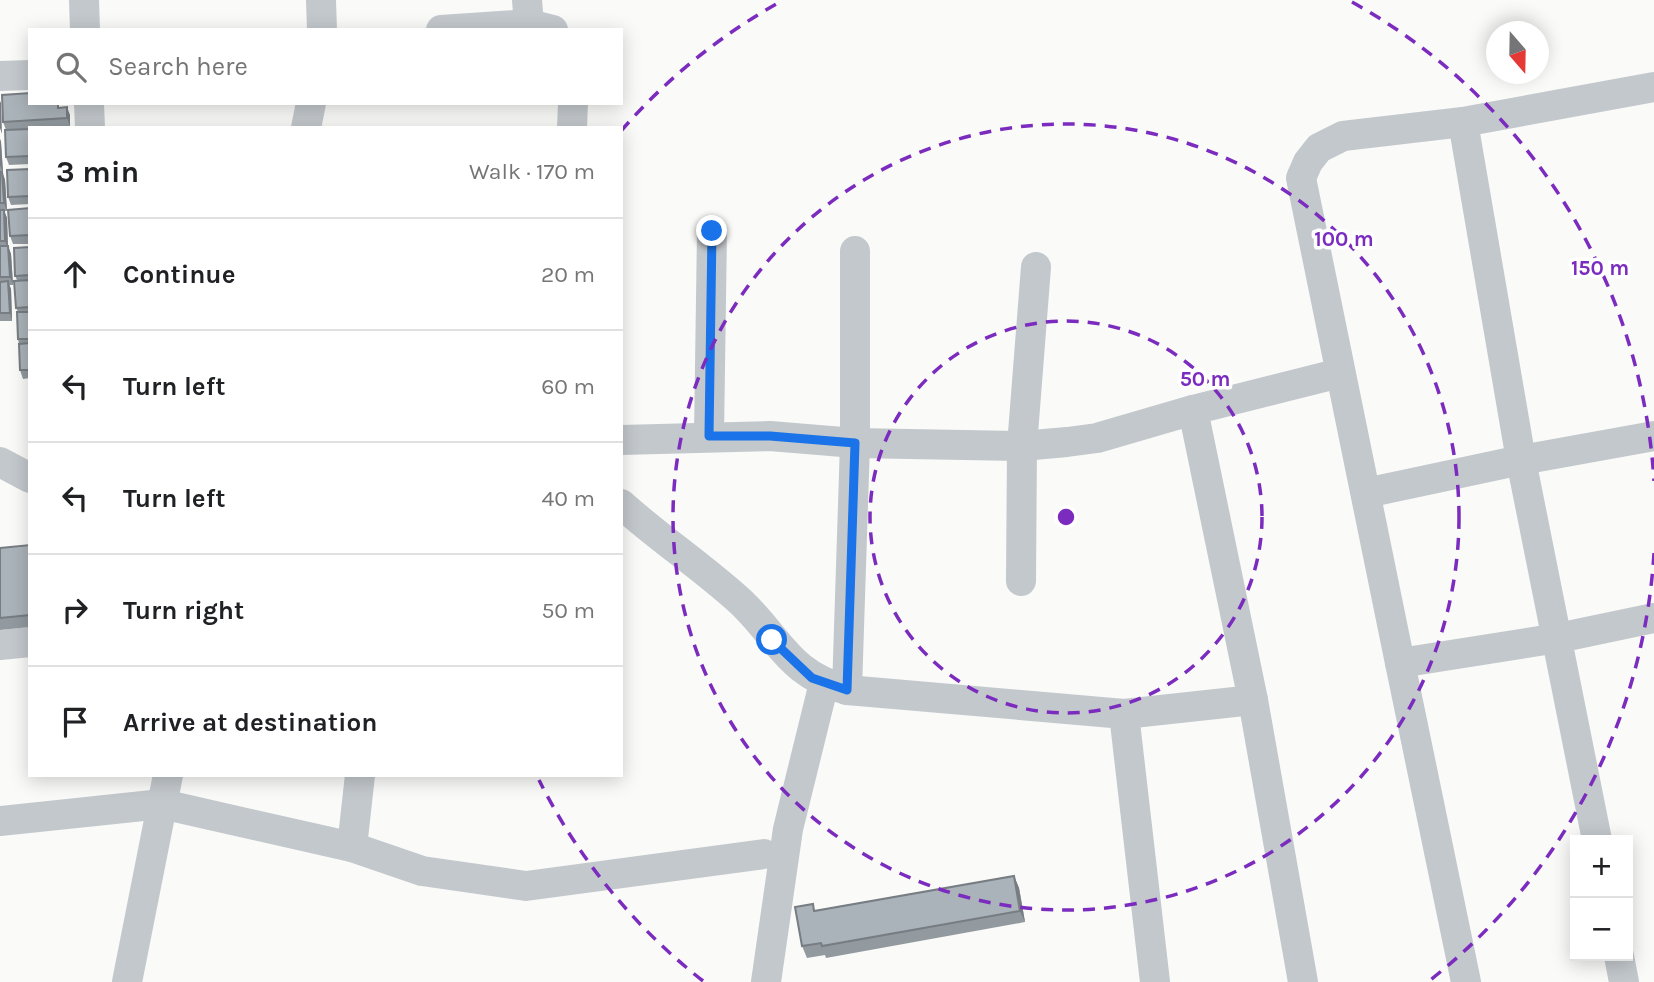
<!DOCTYPE html>
<meta charset="utf-8">
<style>
body{margin:0;font-family:Karla,sans-serif;background:#f2f2f2;color:#202124}
.controls{position:absolute;right:21px;bottom:21px;display:grid;overflow:hidden;border-radius:0px;box-shadow:0 4px 18px #0003}
.controls button{width:63px;height:63px;display:grid;place-items:center;padding:0;border:0;border-bottom:2px solid #e0e0e0;background:#fff;color:#202124;font:35px sans-serif}
.compass{position:absolute;left:1486px;top:21px;width:63px;height:63px;border-radius:50%;background:#fff;box-shadow:0 4px 18px #0003;rotate:160deg}
.stop{position:absolute;width:21px;height:21px;margin:-16px;border:5px solid #1a73e8;border-radius:50%;background:#fff}
.stop.end{background:#1a73e8;border-color:#fff;box-shadow:0 2px 7px #0008}
.list{margin:0;padding:0;list-style:none}
h2{display:flex;justify-content:space-between;align-items:center;height:91px;margin:0;padding:0 28px;font-size:30px}
h2 small{font-size:23px;font-weight:400;color:#757577}
.list li{display:grid;grid-template-columns:46px 1fr auto;gap:21px;align-items:center;box-sizing:border-box;height:112px;padding:0 28px;border-top:2px solid #e0e0e0}
.list b{display:block;font-size:26px;white-space:nowrap}
.list em{font-size:23px;font-style:normal;color:#757577}
.icon{flex:none;width:38px;height:38px;fill:none;stroke:currentColor;stroke-width:2;stroke-linecap:round;stroke-linejoin:round}
.map{position:relative;flex:none;width:1654px;height:982px;overflow:hidden}
.search{position:absolute;background:#fff;box-shadow:0 4px 18px #0003;left:28px;top:28px;width:595px;height:77px;display:flex;align-items:center;gap:18px;box-sizing:border-box;padding:0 24px;border-radius:0px;color:#757577;font-size:26px}
.panel{position:absolute;background:#fff;box-shadow:0 4px 18px #0003;left:28px;top:126px;width:595px;height:651px;border-radius:0px}
.map>svg:first-child{display:block}
</style>
<div class="map">
<svg width="1654" height="982" viewBox="0 0 1654 982">
<rect width="100%" height="100%" fill="#fafaf8"/>
<g fill="none" stroke-linecap="round" stroke-linejoin="round">
<g stroke="#c3c8cc" stroke-width="30">
<path d="M84,0L85,30"/>
<path d="M321,0L322,30"/>
<path d="M527,0L529,24"/>
<path d="M441,30L529,24L553,30"/>
<path d="M0,76L30,75"/>
<path d="M1654,87L1463,122L1343,136L1319,148L1308,162L1301,178L1400,663L1558,638L1654,618"/>
<path d="M89,103L90,128"/>
<path d="M1463,122L1521,460L1597,840"/>
<path d="M306,128L311,103"/>
<path d="M572,128L573,103"/>
<path d="M1193,410L1253,700L1303,982"/>
<path d="M709,436L712,231"/>
<path d="M621,440L770,436L855,443L1022,446L1067,442L1097,438L1193,410L1340,373"/>
<path d="M0,462L30,478"/>
<path d="M1366,493L1521,460L1654,436"/>
<path d="M621,504C660,539 704,568 742,603C781,641 789,674 847,690L1124,714L1253,700"/>
<path d="M1021,581L1022,446L1036,267"/>
<path d="M0,645L30,642"/>
<path d="M1400,663L1466,982"/>
<path d="M847,690L855,443V251"/>
<path d="M1124,714L1155,982"/>
<path d="M0,821L162,804L352,847L422,871L526,886L764,854"/>
<path d="M352,847L360,775"/>
<path d="M1619,956L1624,982"/>
<path d="M127,982L168,775"/>
<path d="M766,982L788,829L824,683"/>
</g>
</g>
<g fill="#929a9f">
<path d="M61,108L70,115V126L30,128V129L6,130L3,122Z"/>
<path d="M30,129V164L9,165L6,157Z"/>
<path d="M0,139L1,142L3,173L5,180L7,211H4L7,218L8,246L11,254L13,285H9L11,289L12,321H0Z"/>
<path d="M30,169V204L11,205L8,197Z"/>
<path d="M30,208V244H13L10,236Z"/>
<path d="M30,247V378L23,379L20,370L19,344L18,339V312L16,308L17,280L15,276Z"/>
<path d="M30,545V627L0,630V548Z"/>
<path d="M1014,876L1019,888L1025,922L826,958L825,955L807,958L802,946L815,911Z"/>
</g>
<g fill="#777d82">
<path d="M0,101L1,103L2,134L0,128Z"/>
<path d="M67,107L70,115V126L67,118Z"/>
<path d="M0,139L1,142L3,173L0,165Z"/>
<path d="M2,172L5,180L7,211L4,203Z"/>
<path d="M4,210L7,218L8,249L5,241Z"/>
<path d="M8,246L11,254L13,285L10,277Z"/>
<path d="M8,281L11,289L12,321L10,313Z"/>
<path d="M1014,876L1019,888L1025,922L1020,911Z"/>
</g>
<g fill="#aab3b9" stroke="#777d82" stroke-width="2">
<path d="M30,93V103H58V108L67,107V118L3,122L2,95Z"/>
<path d="M30,129V156L6,157L5,130Z"/>
<path d="M30,169V196L8,197L7,170Z"/>
<path d="M0,172H2L4,203H0Z"/>
<path d="M30,208V235L10,236L8,210Z"/>
<path d="M0,210H4L5,241H0Z"/>
<path d="M0,246H8L10,277H0Z"/>
<path d="M30,247V275L15,276L14,248Z"/>
<path d="M30,280V307L16,308L14,281Z"/>
<path d="M8,281L10,313H0V282Z"/>
<path d="M17,312H30V339H18Z"/>
<path d="M30,343V370H20L19,344Z"/>
<path d="M30,545V615L0,618V548Z"/>
<path d="M1014,876L1020,911L822,946L821,943L802,946L795,907L813,904L814,911Z"/>
</g>
<g fill="none" stroke-linecap="round" stroke-linejoin="round">
<path stroke="#1a73e8" stroke-width="9" d="M712,231L709,436H770L855,443L847,690L812,678L772,640"/>
</g>
<g fill="none" stroke="#7b2cbf" stroke-width="3.5" stroke-dasharray="12 9">
<circle cx="1066" cy="517" r="196"/>
<circle cx="1066" cy="517" r="393"/>
<path d="M1654 553A589 589 0 0 1 1429 981M703 981A589 589 0 0 1 539 780M621 131A589 589 0 0 1 780 2M1352 2A589 589 0 0 1 1654 481"/>
</g>
<circle cx="1066" cy="517" r="10" fill="#7b2cbf" stroke="#fff" stroke-width="3.5"/>
<g font-size="21" text-anchor="middle" font-weight="bold" fill="#7b2cbf" stroke="#fff" stroke-width="7" stroke-linejoin="round" paint-order="stroke">
<text x="1344" y="246">100 m</text>
<text x="1600" y="275">150 m</text>
<text x="1205" y="386">50 m</text>
</g>
</svg>
<div class="controls">
<button>+</button>
<button>−</button>
</div>
<svg class="compass" viewBox="-18 -18 36 36"><path d="M0-13l5 13h-10z" fill="#e53935"/><path d="M0 13l5-13h-10z" fill="#757577"/></svg>
<div class="stop" style="left:772px;top:640px"></div>
<div class="stop end" style="left:712px;top:231px"></div>
<div class="search"><svg class="icon" aria-label="search" viewBox="0 0 24 24"><circle cx="10" cy="10" r="6"/><path d="M15 15l6 6"/></svg>Search here</div>
<section class="panel">
<h2>3 min<small>Walk · 170 m</small></h2>
<ul class="list">
<li><svg class="icon" aria-label="ahead" viewBox="0 0 24 24"><path d="M12 20V5M6 11l6-6 6 6"/></svg><div><b>Continue</b></div><em>20 m</em></li>
<li><svg class="icon" aria-label="left" viewBox="0 0 24 24"><path d="M17 20v-9H6M10 6l-5 5 5 5"/></svg><div><b>Turn left</b></div><em>60 m</em></li>
<li><svg class="icon" aria-label="left" viewBox="0 0 24 24"><path d="M17 20v-9H6M10 6l-5 5 5 5"/></svg><div><b>Turn left</b></div><em>40 m</em></li>
<li><svg class="icon" aria-label="right" viewBox="0 0 24 24"><path d="M7 20v-9h11M14 6l5 5-5 5"/></svg><div><b>Turn right</b></div><em>50 m</em></li>
<li><svg class="icon" aria-label="arrive" viewBox="0 0 24 24"><path d="M6 21V4h12l-3 4 3 4H6"/></svg><div><b>Arrive at destination</b></div></li>
</ul>
</section>
</div>
